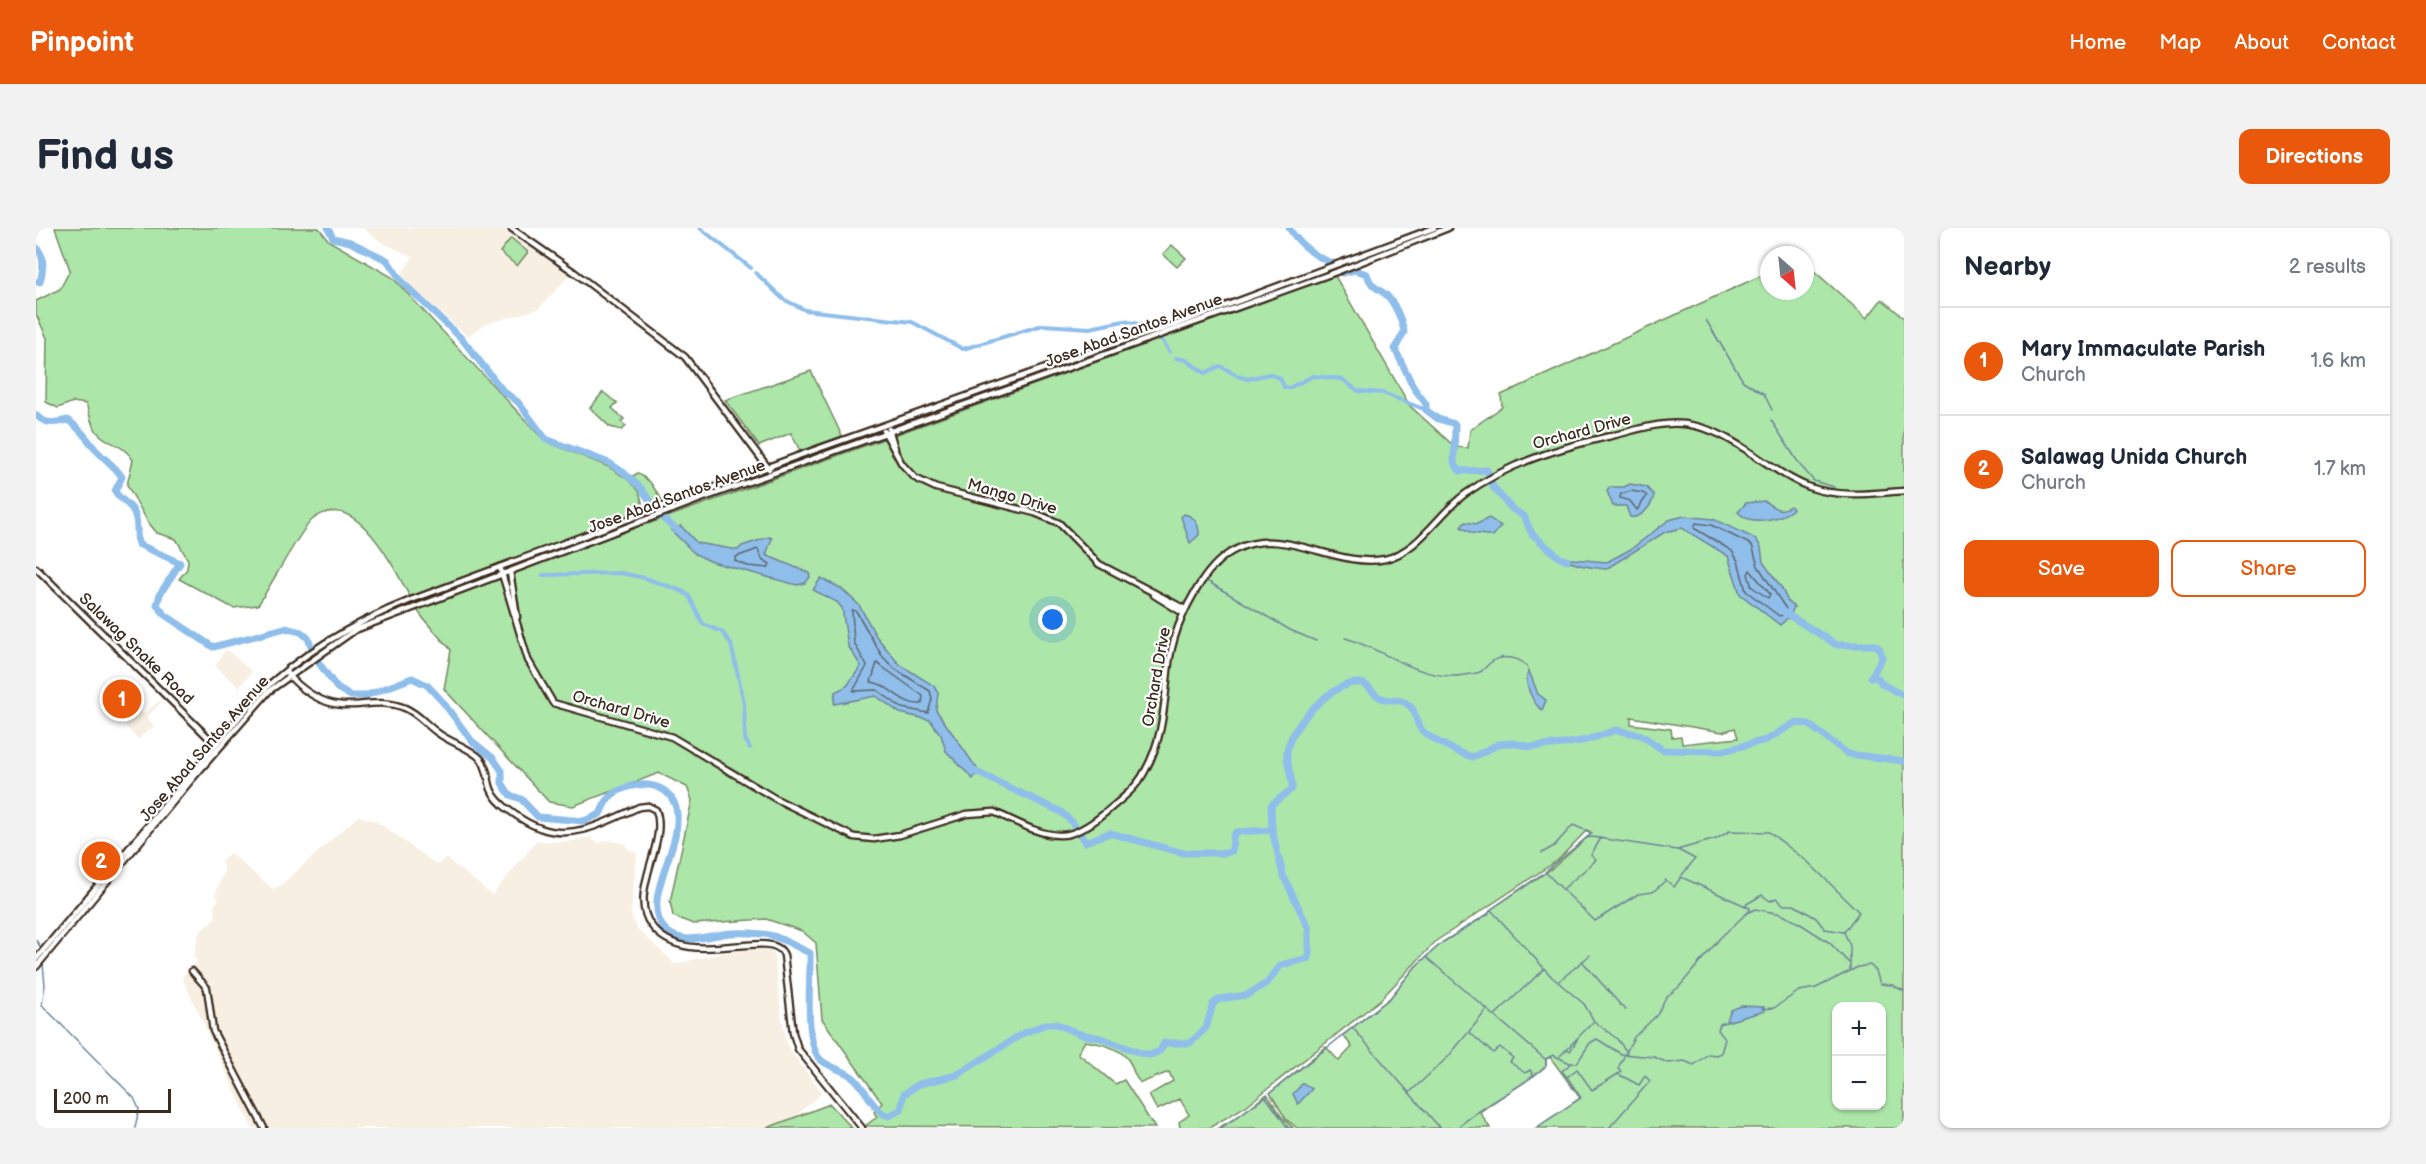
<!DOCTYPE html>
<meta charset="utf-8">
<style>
body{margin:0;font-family:"Balsamiq Sans",sans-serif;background:#f2f2f3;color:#1f2937}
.controls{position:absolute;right:18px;bottom:18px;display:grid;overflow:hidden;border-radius:12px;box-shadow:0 2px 4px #0004}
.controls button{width:54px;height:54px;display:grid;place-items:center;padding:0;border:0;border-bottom:2px solid #e0e1e3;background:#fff;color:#1f2937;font:30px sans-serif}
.compass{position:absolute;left:1724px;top:18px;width:54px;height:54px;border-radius:50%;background:#fff;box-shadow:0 2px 4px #0004;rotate:153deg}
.scale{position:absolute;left:18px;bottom:15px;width:117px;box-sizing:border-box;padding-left:6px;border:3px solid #3b2a1e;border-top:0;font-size:16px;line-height:21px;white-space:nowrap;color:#3b2a1e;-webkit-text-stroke:4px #fff;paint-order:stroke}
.you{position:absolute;left:1017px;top:392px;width:21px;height:21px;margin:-15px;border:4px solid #fff;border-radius:50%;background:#1a73e8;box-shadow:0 0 0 9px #1a73e833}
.badge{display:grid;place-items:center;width:39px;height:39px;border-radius:50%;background:#ea580c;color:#fff;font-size:20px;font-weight:700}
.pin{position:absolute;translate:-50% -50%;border:3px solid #fff;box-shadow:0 2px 6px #0006}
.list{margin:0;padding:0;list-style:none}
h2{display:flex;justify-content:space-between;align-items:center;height:78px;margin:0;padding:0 24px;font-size:26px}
h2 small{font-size:20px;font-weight:400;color:#747a83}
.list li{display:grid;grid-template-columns:39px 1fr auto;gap:18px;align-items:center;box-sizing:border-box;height:108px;padding:0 24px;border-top:2px solid #e0e1e3}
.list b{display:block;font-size:22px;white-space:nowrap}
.list p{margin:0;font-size:20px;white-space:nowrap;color:#747a83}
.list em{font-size:20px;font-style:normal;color:#747a83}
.actions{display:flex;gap:12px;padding:18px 24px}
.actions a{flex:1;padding:14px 0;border:2px solid #ea580c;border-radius:12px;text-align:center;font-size:21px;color:#ea580c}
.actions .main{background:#ea580c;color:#fff}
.map{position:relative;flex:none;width:1868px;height:900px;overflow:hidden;border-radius:12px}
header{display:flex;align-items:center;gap:36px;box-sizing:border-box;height:84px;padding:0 30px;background:#ea580c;color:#fff}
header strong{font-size:28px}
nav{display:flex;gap:33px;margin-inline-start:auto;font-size:21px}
.intro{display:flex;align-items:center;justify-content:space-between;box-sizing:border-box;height:144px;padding:0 36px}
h1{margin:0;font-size:42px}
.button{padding:15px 27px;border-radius:12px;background:#ea580c;color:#fff;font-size:21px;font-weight:700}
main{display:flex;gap:36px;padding:0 36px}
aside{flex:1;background:#fff;border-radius:12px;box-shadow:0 2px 4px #0004}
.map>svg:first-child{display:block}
</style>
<header>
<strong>Pinpoint</strong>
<nav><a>Home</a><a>Map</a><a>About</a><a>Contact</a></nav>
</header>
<div class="intro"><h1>Find us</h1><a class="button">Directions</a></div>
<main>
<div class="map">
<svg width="1868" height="900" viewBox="0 0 1868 900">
<rect width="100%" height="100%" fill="#fff"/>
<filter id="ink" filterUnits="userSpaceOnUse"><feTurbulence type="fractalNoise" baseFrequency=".0167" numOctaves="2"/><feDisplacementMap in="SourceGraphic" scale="12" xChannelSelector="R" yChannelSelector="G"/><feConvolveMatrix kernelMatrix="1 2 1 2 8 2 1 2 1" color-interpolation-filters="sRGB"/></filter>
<g filter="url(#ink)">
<g fill="#f7efe1">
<path d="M326,0H466L534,47L502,81L450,96L431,108L369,53L366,45L377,29L347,15Z"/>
<path d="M190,421L216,444L203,459L179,438Z"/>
<path d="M124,472L126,473L111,489L118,498L102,511L89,498L104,483L108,486Z"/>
<path d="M322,588L340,593L401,637L410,630L456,667L501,613L532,614L553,609L563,616L572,612L589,616L593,622L601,625L595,686L601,701L639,736L687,725L731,720L738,725L746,792L752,819L786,865L759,888L794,876L816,900H216L146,749L161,733L157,730L163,705L180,689L178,678L183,671L179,667L189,641L184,634L194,625L237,661L244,658Z"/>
</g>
<g fill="#ade6a9" stroke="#748864" stroke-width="1.5" fill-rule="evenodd">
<path d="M19,0H283L293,13L356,49L509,213L573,239L590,250L603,263L612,296L1299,48L1374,178L1419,219L1432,220L1434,202L1466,179L1465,167L1733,44V63H1769V35L1831,90L1846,71L1868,90V900H1500L1544,870L1514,829L1510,831V838C1491,855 1466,867 1444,884L1454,900H1261L1250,891L1234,865L1290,819L1303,833L1316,819L1307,807L1354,770L1380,738L1407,714L1452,686L1454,682L1518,639L1556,605L1551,602L1522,632L1400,713L1345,771L1210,878L1173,900H1144L1143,894L1153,887L1144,871L1121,882L1113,867L1137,853L1133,844L1105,855C1097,849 1098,841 1093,833C1085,820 1063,815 1049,813L1042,825L1079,856L1088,852L1119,900L829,898L841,889L838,884L846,875L786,791L780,715L766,703L730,691L657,696L637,688L634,674L656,572L651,559L623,545L537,578L513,574L408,461L415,422C404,409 391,397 382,383C364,354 323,254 276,292C264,302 233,361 222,377L197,380L143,351L151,341L152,332L140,311L121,305L112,294L91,257L97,232C87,216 76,218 63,206C55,199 54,186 50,176L37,174L22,180L10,174L11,110L0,86V73L24,61L34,42ZM1595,489L1686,504L1699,500L1702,510L1646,516L1645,508L1636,509L1635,501L1595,496ZM1800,778H1846V878H1800Z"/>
<path d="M475,10L492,24L481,38L464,24Z"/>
<path d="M1136,17L1150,30L1141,39L1127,26Z"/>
<path d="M775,143L806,208L764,223L755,205L723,218L689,172Z"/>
<path d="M567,164L581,175L576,180L588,191L585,194L590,198L586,202L574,199L554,180Z"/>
<path d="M602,245L614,254L626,272L619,275L595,249Z"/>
<path d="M1231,866L1245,888L1257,900H1182L1200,890Z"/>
<path d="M794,876L816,900H731Z"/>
</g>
<g fill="#8fbeea" stroke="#6d8398" stroke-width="1.5">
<path d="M1594,256L1610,259L1618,267C1616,278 1605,291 1594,289L1590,278H1577L1571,263L1574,259H1588Z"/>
<path d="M1728,273C1737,278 1743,286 1754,278L1757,281C1745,291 1714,299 1702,284L1710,275Z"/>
<path d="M1148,286C1159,288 1163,297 1163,307L1154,315L1145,289Z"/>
<path d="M1648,288L1677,291L1720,311L1725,319L1727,334L1745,359L1752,374L1758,379L1754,388L1744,397L1704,366L1692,328L1646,300L1629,304L1570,341C1555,340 1537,336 1524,330L1571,334L1595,321L1633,292Z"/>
<path d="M1453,290L1465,298L1457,308L1436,305L1425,299L1429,294L1441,296Z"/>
<path d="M645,298L661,315L702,322L706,318L733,309L736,310L730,327L773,345L774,349L769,355L761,357L676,334L659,326L635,302Z"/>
<path d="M785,350L806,361L823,377L840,408L863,436L898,458L902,465L900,482L942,542L937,551L910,523L905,507L894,492L864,485L840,468L798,476L799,464L811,458L825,438L812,418L806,380L801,374L777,362Z"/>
<path d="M1493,443L1502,466L1510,472L1506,482C1497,476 1486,453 1493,443Z"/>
<path d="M1705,778L1728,779L1729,783L1690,794L1695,782Z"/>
<path d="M1267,855L1276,861L1262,876L1257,866Z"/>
</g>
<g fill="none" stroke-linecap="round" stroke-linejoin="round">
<g stroke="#5d6570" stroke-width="1.5">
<path d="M1595,263L1607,265L1611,268L1601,282L1594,273L1584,270L1585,266Z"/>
<path d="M1660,295L1675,297L1716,317L1722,338L1750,381L1747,387L1743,388L1710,363L1702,333L1696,323L1658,300Z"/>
<path d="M722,321L726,331L734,336L732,340L712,338L699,333L700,329Z"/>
<path d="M1714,342L1734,366L1732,370L1716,359L1712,346Z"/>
<path d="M816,382L820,383L846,428L859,441L894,463L896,471L892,485L866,480L841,462L817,463L831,438L818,415Z"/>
<path d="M841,435L887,468L886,476C865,478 854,456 835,454Z"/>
</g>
<g stroke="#6d8398" stroke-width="1.5">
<path d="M1670,92L1707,153L1728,166L1736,182"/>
<path d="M1735,192L1764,237L1778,253L1798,259"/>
<path d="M1171,353L1254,402L1280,413"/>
<path d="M1309,410C1345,420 1377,448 1417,448C1424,448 1438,446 1444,444C1447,443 1451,437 1454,435C1466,426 1487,428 1493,443"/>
<path d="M1642,622L1659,631L1646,647"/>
<path d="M1506,625L1518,618L1537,597L1556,605L1550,610"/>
<path d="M1528,660L1558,634L1560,631L1555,627L1565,610"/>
<path d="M1709,677L1726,667L1734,673L1740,670L1748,677H1758L1780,690L1789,701L1808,704L1814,718V742"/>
<path d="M1455,682L1516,749L1548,776L1558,793L1581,811L1591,824"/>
<path d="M1808,704L1823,684L1772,634L1733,604L1694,603L1680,611L1641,622L1556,609L1550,610L1509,644L1559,693L1602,666L1617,664L1630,652L1638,659L1645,649L1714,680L1713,684L1719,681L1745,686L1763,695L1794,715L1813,735"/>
<path d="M0,712L5,720"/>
<path d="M1390,729L1509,831"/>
<path d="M1546,733L1589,782"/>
<path d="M7,736L9,757L6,777L98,870L103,881L99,900"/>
<path d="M1523,753L1554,727"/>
<path d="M1726,781L1738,780L1763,763L1780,760L1822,739L1834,737L1840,743L1844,756L1856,757L1868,763"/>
<path d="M1459,787L1508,741"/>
<path d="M1316,799L1404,900"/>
<path d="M1434,805L1457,825L1464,819L1477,830L1474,834L1489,845L1494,842L1498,848"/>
<path d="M1531,821L1534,823L1541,812"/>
<path d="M1524,828L1557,794"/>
<path d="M1534,836L1526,843L1531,849L1541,841L1556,862L1582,846L1585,843L1582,840L1598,809L1621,787L1630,769L1643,759L1685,709L1712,684"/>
<path d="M1234,865L1354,770L1380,738L1407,714L1452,686L1454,682L1506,646"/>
<path d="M1373,865L1412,829L1450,783"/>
<path d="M1230,869L1252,900"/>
<path d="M1185,900L1232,867"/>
<path d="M1421,900C1448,876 1485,860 1510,838V831L1517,827L1534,835H1541L1554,815L1561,811L1585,826L1618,829L1632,835L1648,833L1658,837L1672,826L1680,827L1685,825L1689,811L1682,802L1684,796L1689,794"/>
<path d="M1500,900L1545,870L1531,849"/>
<path d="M1573,900L1614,853L1609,848L1603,857L1582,846"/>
</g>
<g stroke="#8fbeea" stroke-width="4">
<path d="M664,0L715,40"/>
<path d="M720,45L747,71L769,82L876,94L927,121L1007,97L1054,100L1088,93L1117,99L1134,124"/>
<path d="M1140,130L1150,132L1169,145L1184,138L1204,149L1212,151L1233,146L1244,150L1248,159L1253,160L1277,148L1306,151L1322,163L1347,165L1390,182"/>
<path d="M507,347L585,345L609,350L646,363L653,368L667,396L686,404L695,416L708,475L709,511L714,520"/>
</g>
<g stroke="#8fbeea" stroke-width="7">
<path d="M292,0L297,10L314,14L351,32L367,55L426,111L467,163L482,174L510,211L573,235L587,244L605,260L625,289L645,305"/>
<path d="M1253,0C1263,16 1278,28 1296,35"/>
<path d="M0,19C10,29 7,42 4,54H0"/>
<path d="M1306,45L1319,42L1331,46C1335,59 1340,59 1349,66C1358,73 1366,92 1368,104L1359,121L1378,160L1390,176V182L1402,191L1419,196L1418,235L1424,243L1451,242L1457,259L1476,281L1488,288L1496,306L1524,330L1531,332"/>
<path d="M0,187C9,197 20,195 32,192C44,201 50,209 59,221C68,231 79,238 86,249L79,263C83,271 91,274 96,281C103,291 100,304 102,316L144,335L124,366L121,377L129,387L177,419L249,400L265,404L272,410L280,431L301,460L315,468H329L376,450L391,457L406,473L436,513L457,530L466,543V555L474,567L485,571L502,589L548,593L564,586C567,580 570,571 576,567C596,552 632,551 640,580C649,616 605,668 627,699C644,721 674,706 696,705C706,704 717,705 727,706C742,707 760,719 774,725C775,749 767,818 786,833C795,840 809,842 818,850C830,861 837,882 852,888L865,882L868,866L883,856L921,847L986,806L1010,796H1020L1044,806L1065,810L1107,826L1114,827L1124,823L1128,815H1154L1170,800L1177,776L1183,771L1211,767L1231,755L1245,737L1273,730V701L1247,647L1236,602L1235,577L1256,561C1257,549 1250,537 1251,524C1253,499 1297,452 1324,455C1334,456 1336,466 1345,470C1353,473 1361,471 1368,474C1382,481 1378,491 1384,500C1391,510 1425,526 1437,529L1463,516L1477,515L1495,519L1527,516L1551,512L1580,502L1605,507L1627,522L1686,523L1730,512L1759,495L1772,496L1812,526L1868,533"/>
<path d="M1746,383L1801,417H1839L1844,421L1846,430L1835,449L1842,450L1846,456L1868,468"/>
<path d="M936,542L1025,584L1036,594L1049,614L1074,605L1147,625H1190L1196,623L1197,608L1200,604L1236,602"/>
</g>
<defs>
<g id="secondary">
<path d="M475,0L538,44L649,129L733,241"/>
<path d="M853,201L859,221"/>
<path d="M848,203L866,236L879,250L900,260L999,285L1023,295L1063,336L1149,381"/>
<path d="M464,339L492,432L517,475L636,509L740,571L818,609L838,611L864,607L931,586L958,584C977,592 1002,607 1023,607C1038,608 1058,594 1069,585C1084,572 1100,561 1109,543C1127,511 1128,478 1132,443C1135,412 1147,382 1164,356C1173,342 1185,328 1201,321C1247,297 1301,341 1349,331C1383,323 1402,286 1429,266C1474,234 1526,219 1579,207C1596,203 1613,197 1630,196C1688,190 1726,242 1776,260C1806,270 1837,265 1868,263"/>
<path d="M0,340L180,517"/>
<path d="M474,344L481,389"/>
<path d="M1118,367L1147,385"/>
<path d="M252,446C264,461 286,476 306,477C328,478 348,471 369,480C383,486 390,497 402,505C415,515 433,519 445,531C451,538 452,552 455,561C460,576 489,595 504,600C539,613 571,593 603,579L612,578L620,582C633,615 591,665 615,697C650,746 736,696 748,727L757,805L762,821L826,900"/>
<path d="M0,731L220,469C265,425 317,395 375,372L759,229L1080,115L1130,100L1398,0"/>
<path d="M0,739L156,551L233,463L319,402L662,272L1300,44L1412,0"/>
<path d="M156,743L171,760L177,803L228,900"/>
</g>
</defs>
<use href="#secondary" stroke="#3b2a1e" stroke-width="9"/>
<use href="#secondary" stroke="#fff" stroke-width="4.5"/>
</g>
</g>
<g text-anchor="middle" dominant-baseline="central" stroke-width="4.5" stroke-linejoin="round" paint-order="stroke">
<g font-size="16" fill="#3b2a1e" stroke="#fff">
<text transform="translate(1098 103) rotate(-20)">Jose Abad Santos Avenue</text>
<text transform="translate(1546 204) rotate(-15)">Orchard Drive</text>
<text transform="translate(641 269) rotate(-20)">Jose Abad Santos Avenue</text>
<text transform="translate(976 269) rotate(16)">Mango Drive</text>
<text transform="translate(100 421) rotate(44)">Salawag Snake Road</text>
<text transform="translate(1121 449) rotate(-80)">Orchard Drive</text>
<text transform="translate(585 482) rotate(16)">Orchard Drive</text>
<text transform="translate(169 521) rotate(-49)">Jose Abad Santos Avenue</text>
</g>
</g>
</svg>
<div class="controls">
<button>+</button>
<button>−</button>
</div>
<svg class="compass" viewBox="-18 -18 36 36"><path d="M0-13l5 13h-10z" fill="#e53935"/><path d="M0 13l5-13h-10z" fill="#747a83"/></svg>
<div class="scale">200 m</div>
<div class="you"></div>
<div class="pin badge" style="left:86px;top:471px">1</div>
<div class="pin badge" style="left:65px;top:633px">2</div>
</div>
<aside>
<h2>Nearby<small>2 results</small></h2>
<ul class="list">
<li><span class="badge">1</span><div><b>Mary Immaculate Parish</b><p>Church</p></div><em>1.6 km</em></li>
<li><span class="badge">2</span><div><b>Salawag Unida Church</b><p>Church</p></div><em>1.7 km</em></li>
</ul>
<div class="actions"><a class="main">Save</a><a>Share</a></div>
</aside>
</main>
